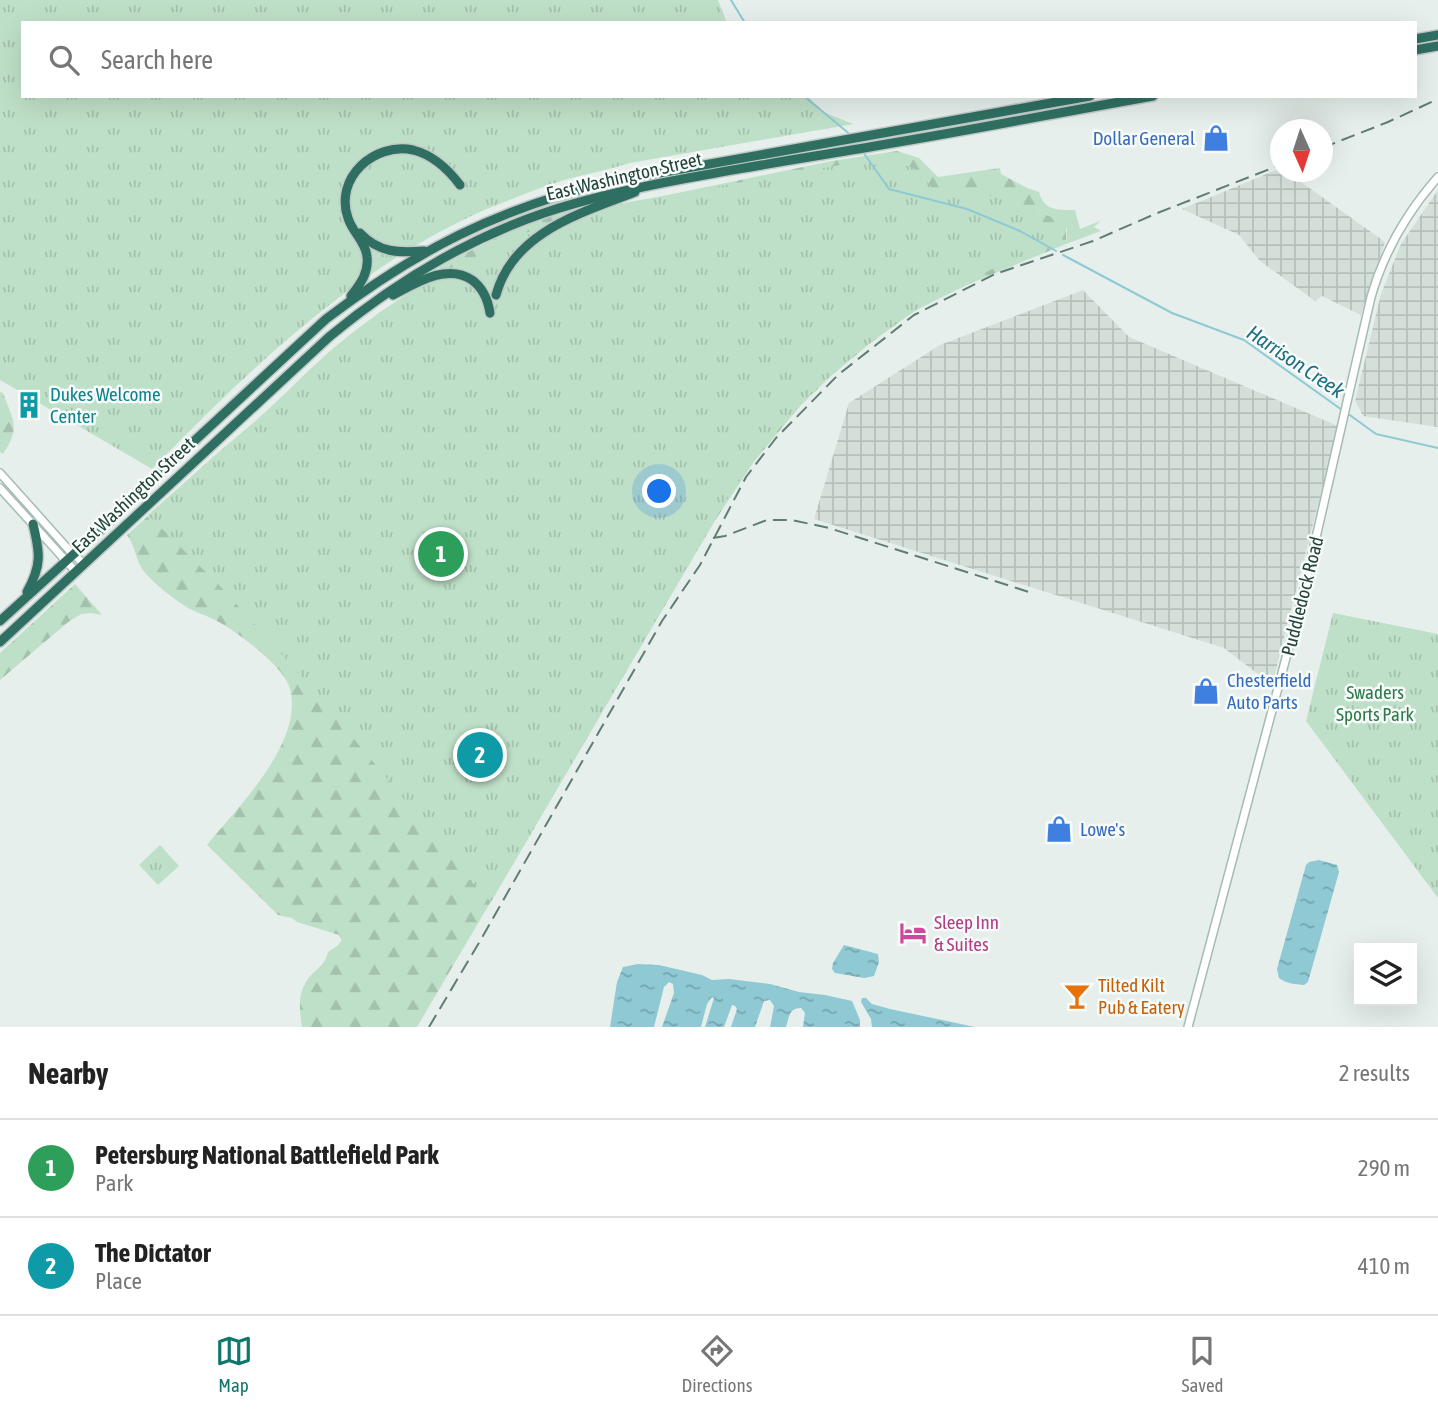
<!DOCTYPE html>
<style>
body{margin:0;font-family:"Asap Condensed",sans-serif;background:#f2f2f2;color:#222}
.controls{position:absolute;right:21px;bottom:21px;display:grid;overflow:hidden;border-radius:0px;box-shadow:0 7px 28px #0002}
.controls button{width:63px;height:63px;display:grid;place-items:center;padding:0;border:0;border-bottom:2px solid #e0e0e0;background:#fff;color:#222;font:35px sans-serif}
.compass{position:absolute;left:1270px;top:119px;width:63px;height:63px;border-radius:50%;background:#fff;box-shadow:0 7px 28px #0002;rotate:177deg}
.you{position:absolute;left:660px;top:492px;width:24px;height:24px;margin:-18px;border:5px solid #fff;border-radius:50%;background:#1a73e8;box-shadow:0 0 0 10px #1a73e833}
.badge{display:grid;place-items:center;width:46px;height:46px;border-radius:50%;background:#0f766e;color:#fff;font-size:23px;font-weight:700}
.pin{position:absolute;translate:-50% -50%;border:4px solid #fff;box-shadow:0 2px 7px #0006}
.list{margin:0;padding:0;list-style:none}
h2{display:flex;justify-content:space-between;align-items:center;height:91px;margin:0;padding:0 28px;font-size:30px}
h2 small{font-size:23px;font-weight:400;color:#767676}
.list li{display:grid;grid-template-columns:46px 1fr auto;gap:21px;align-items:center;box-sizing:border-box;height:98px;padding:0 28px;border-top:2px solid #e0e0e0}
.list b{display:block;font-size:26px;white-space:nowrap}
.list p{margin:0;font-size:23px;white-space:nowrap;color:#767676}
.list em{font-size:23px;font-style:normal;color:#767676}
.icon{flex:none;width:38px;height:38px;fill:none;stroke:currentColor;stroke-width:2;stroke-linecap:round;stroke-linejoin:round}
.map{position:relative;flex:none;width:1438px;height:1027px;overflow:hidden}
.search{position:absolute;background:#fff;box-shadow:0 7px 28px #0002;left:21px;right:21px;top:21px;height:77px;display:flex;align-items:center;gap:18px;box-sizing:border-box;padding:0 24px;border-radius:0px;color:#767676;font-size:26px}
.sheet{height:287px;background:#fff}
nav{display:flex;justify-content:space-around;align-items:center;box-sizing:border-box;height:98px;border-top:2px solid #e0e0e0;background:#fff;font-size:19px;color:#767676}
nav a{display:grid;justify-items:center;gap:4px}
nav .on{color:#0f766e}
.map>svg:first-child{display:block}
</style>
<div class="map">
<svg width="1438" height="1027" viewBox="0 0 1438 1027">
<defs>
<pattern id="industrial-grid" width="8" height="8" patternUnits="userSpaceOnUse" patternTransform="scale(1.75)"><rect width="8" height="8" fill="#d4dfda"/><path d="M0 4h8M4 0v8" fill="none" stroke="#b6c1bc"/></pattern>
<pattern id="forest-firs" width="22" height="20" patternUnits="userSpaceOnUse" patternTransform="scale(1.75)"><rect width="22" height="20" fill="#bfe0c8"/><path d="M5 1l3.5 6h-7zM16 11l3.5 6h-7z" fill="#a4c1ad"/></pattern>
<pattern id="park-tufts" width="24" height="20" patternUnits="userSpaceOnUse" patternTransform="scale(1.75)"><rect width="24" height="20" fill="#bfe0c8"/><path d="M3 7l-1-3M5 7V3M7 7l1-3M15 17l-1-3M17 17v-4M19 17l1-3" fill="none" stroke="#a4c1ad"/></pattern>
<pattern id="water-ripples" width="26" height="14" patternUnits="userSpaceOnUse" patternTransform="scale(1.75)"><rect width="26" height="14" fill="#8ec9d4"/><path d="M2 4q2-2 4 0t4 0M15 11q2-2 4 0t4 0" fill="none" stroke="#74a5ad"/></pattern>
</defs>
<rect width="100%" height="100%" fill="#e6efeb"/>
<g fill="url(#industrial-grid)">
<path d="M1276,170L1287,172L1385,242L1361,315L1322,296L1315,301L1260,261L1239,235L1182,209Z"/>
<path d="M1438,190V427L1363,416L1355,401L1381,294L1401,244Z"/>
<path d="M1083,290L1129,337L1338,426L1272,685L1224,648L814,519L849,403L940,345Z"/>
</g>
<path fill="#bfe0c8" d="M1027,188L1039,192C1044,211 1058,210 1075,210L1080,229L1100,221L1094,227L1101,231L1066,244L1067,228L1040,213L1035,206L1034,197Z"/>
<g fill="url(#forest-firs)">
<path d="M897,151L919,158L938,177L1000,168L1001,174L1027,188L1035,197V206L1040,213L1066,222V244L969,284L916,310L873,341L832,375L799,407L753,463L716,519L417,1027H302C299,1007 297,990 312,974C321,965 325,964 328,952L337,946L342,940L339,935L297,922L292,918L278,915L207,845C238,807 307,739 289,686C282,666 242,636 224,625C213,618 201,614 190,609C179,603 157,586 148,576C135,563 137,549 127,535L213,457L258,419L335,348L380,312L442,272L439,270L440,266L500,236L548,217L585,204L596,210L832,161Z"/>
<path d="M0,392L3,393C13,420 21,428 3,454L0,452Z"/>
<path d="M75,584L102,615L91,613L81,614L67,623L0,680V653Z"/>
</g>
<g fill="url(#park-tufts)">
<path d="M0,0H718L727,23H23V96H808L819,110L853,124L630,163C608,170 586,174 564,180C539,188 514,198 489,208C357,265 252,367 152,469L0,380Z"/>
<path d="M886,157L917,170L934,190L969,198L1012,194L1063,240C1025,255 987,270 951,290C880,328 815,383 765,446C749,465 736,486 722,507L491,902L462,872L414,811L308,684L224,590L148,515C186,481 224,449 261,416C291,389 319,358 352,333C434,270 527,223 629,202Z"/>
<path d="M1333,613L1438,634V898L1306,721Z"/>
<path d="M160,845L179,866L158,885L139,865Z"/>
</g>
<g fill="url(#water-ripples)">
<path d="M1319,860L1337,865L1339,872L1308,982L1304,985C1295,984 1287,984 1279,978L1277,969L1306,865L1309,862Z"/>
<path d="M844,945L878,954L879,962L874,976L864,978L835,973L832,969L833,963Z"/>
<path d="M638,964L659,965L702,975L712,980L729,979L770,984L799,992L825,995L852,1001L860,1020V1027H803L805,1013L801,1008C789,1008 789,1017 786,1027H770L774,1006L770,1000L764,1001L755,1027H731L737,1009L735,1006L732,1005L724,1027H705L714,998L712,997L707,1004L701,1027H662L674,993L673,984L669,982L664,987L654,1027H610L617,982L623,967Z"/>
<path d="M862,998H866L872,1004L890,1009L975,1027H872L871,1019L861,1002Z"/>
</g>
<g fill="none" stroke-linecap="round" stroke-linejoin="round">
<g stroke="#8ec9d4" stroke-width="2">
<path d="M731,0L745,23"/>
<path d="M804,96L852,136"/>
<path d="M863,152L889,189L967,209L1020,231L1056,251"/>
<path d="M1063,255L1172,313L1244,340L1342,410"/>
<path d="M1347,413L1376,434L1438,448"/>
</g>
<defs>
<g id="secondary">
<path d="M0,473L68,549L84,564"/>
<path d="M0,488L76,572"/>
<path d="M1188,1027L1304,590L1371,297C1384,252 1407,212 1438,177"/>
</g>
<g id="highway">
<path d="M1415,39L1438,35"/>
<path d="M1415,50L1438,46"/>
<path d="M360,233C379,253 399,253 424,251"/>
<path d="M393,295C416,283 447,263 472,280C483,288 488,300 490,313"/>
<path d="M496,295C513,232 581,213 635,192"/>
<path d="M351,296C360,284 369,273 367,257C366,242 352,232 348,218C334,178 374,142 413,150C433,155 448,169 460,185"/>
<path d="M27,592C42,565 40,553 33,524"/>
<path d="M0,621L108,523L138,493L326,319C417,250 497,209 609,182L1090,96"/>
<path d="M0,642L329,337C393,284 465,240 544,213C591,197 639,187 688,178C752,166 817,156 881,145C972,130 1062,112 1153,96"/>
</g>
</defs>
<use href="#secondary" stroke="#a4bbb3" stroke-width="10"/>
<use href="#highway" stroke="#c2cac8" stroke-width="12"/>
<use href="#secondary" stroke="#fff" stroke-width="7"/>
<use href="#highway" stroke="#2f6f62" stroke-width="9"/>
<g stroke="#5f7d75" stroke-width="2" stroke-dasharray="14 7" stroke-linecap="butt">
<path d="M1322,148L1388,122L1438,99"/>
<path d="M713,538L725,536L767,520H792L829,528L1029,592"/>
<path d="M429,1027L480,941L662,621L700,565L746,477L776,438L838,375L914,315L995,274L1093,241L1155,214L1280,165"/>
</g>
</g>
<defs>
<symbol id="shop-bare" viewBox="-9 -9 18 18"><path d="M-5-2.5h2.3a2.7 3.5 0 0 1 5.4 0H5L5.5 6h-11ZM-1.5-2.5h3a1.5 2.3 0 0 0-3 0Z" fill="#3f7fe0" stroke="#f7fbf9" stroke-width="2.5" paint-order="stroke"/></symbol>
<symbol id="building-bare" viewBox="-9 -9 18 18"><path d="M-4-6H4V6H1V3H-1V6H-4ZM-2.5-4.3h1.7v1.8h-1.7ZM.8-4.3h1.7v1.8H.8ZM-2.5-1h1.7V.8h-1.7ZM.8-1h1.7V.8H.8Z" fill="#0f9aa8" stroke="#f7fbf9" stroke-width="2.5" paint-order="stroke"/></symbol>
<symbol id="hotel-bare" viewBox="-9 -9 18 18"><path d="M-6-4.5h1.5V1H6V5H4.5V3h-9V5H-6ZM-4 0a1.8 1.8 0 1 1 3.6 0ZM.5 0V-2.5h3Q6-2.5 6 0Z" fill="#d1479c" stroke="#f7fbf9" stroke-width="2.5" paint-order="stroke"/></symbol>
<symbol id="bar-bare" viewBox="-9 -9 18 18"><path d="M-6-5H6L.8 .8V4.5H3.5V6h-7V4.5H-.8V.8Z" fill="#e8710a" stroke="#f7fbf9" stroke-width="2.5" paint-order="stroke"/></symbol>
</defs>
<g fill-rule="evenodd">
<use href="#shop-bare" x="1197" y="119" width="38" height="38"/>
<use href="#building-bare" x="10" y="386" width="38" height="38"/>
<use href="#shop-bare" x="1187" y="672" width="38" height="38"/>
<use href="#shop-bare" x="1040" y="810" width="38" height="38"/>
<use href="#hotel-bare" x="894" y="914" width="38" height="38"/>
<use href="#bar-bare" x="1058" y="977" width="38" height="38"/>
</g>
<g text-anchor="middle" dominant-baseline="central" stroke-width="5" stroke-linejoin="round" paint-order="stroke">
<g font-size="19" fill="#366cbe" stroke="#f7fbf9" text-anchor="start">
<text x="1195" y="138" text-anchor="end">Dollar General</text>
<text x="1227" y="680">Chesterfield<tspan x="1227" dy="22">Auto Parts</tspan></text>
<text x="1080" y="829">Lowe's</text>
</g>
<g font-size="19" fill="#24423a" stroke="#f7fbf9">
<text transform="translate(624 176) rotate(-13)">East Washington Street</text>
<text transform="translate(133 495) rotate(-43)">East Washington Street</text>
<text transform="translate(1302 596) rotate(-76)">Puddledock Road</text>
</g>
<g font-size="19" fill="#0d838f" stroke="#f7fbf9" text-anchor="start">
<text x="50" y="394">Dukes Welcome<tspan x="50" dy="22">Center</tspan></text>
</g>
<g font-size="19" fill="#2d7a4b" stroke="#f7fbf9">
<text x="1375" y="692">Swaders<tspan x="1375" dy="22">Sports Park</tspan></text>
</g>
<g font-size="19" fill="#b23c85" stroke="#f7fbf9" text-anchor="start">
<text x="934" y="922">Sleep Inn<tspan x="934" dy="22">&amp; Suites</tspan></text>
</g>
<g font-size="19" fill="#c56008" stroke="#f7fbf9" text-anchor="start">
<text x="1098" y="985">Tilted Kilt<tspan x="1098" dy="22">Pub &amp; Eatery</tspan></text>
</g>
<g font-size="21" font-style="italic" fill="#1c6f80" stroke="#f7fbf9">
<text transform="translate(1296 361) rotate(34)">Harrison Creek</text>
</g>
</g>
</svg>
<div class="controls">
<button><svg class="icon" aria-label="layers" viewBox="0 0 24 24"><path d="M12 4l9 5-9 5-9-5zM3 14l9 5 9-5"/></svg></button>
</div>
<svg class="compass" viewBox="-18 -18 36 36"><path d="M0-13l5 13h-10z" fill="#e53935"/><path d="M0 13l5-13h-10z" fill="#767676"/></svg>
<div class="you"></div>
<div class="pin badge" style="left:441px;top:554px;background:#2e9e5b">1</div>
<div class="pin badge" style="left:480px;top:755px;background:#0f9aa8">2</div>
<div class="search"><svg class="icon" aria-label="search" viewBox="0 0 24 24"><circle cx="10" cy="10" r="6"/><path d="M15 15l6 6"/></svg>Search here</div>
</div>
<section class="sheet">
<h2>Nearby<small>2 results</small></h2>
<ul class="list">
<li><span class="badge" style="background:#2e9e5b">1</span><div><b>Petersburg National Battlefield Park</b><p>Park</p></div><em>290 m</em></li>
<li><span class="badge" style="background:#0f9aa8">2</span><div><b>The Dictator</b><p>Place</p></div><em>410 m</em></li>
</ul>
</section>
<nav>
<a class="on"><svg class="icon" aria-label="map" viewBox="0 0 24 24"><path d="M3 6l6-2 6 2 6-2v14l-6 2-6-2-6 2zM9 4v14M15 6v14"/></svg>Map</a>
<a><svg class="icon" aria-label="directions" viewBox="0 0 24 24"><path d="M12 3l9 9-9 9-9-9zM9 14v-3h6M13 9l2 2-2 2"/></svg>Directions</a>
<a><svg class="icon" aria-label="saved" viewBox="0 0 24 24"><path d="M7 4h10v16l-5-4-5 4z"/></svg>Saved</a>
</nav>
